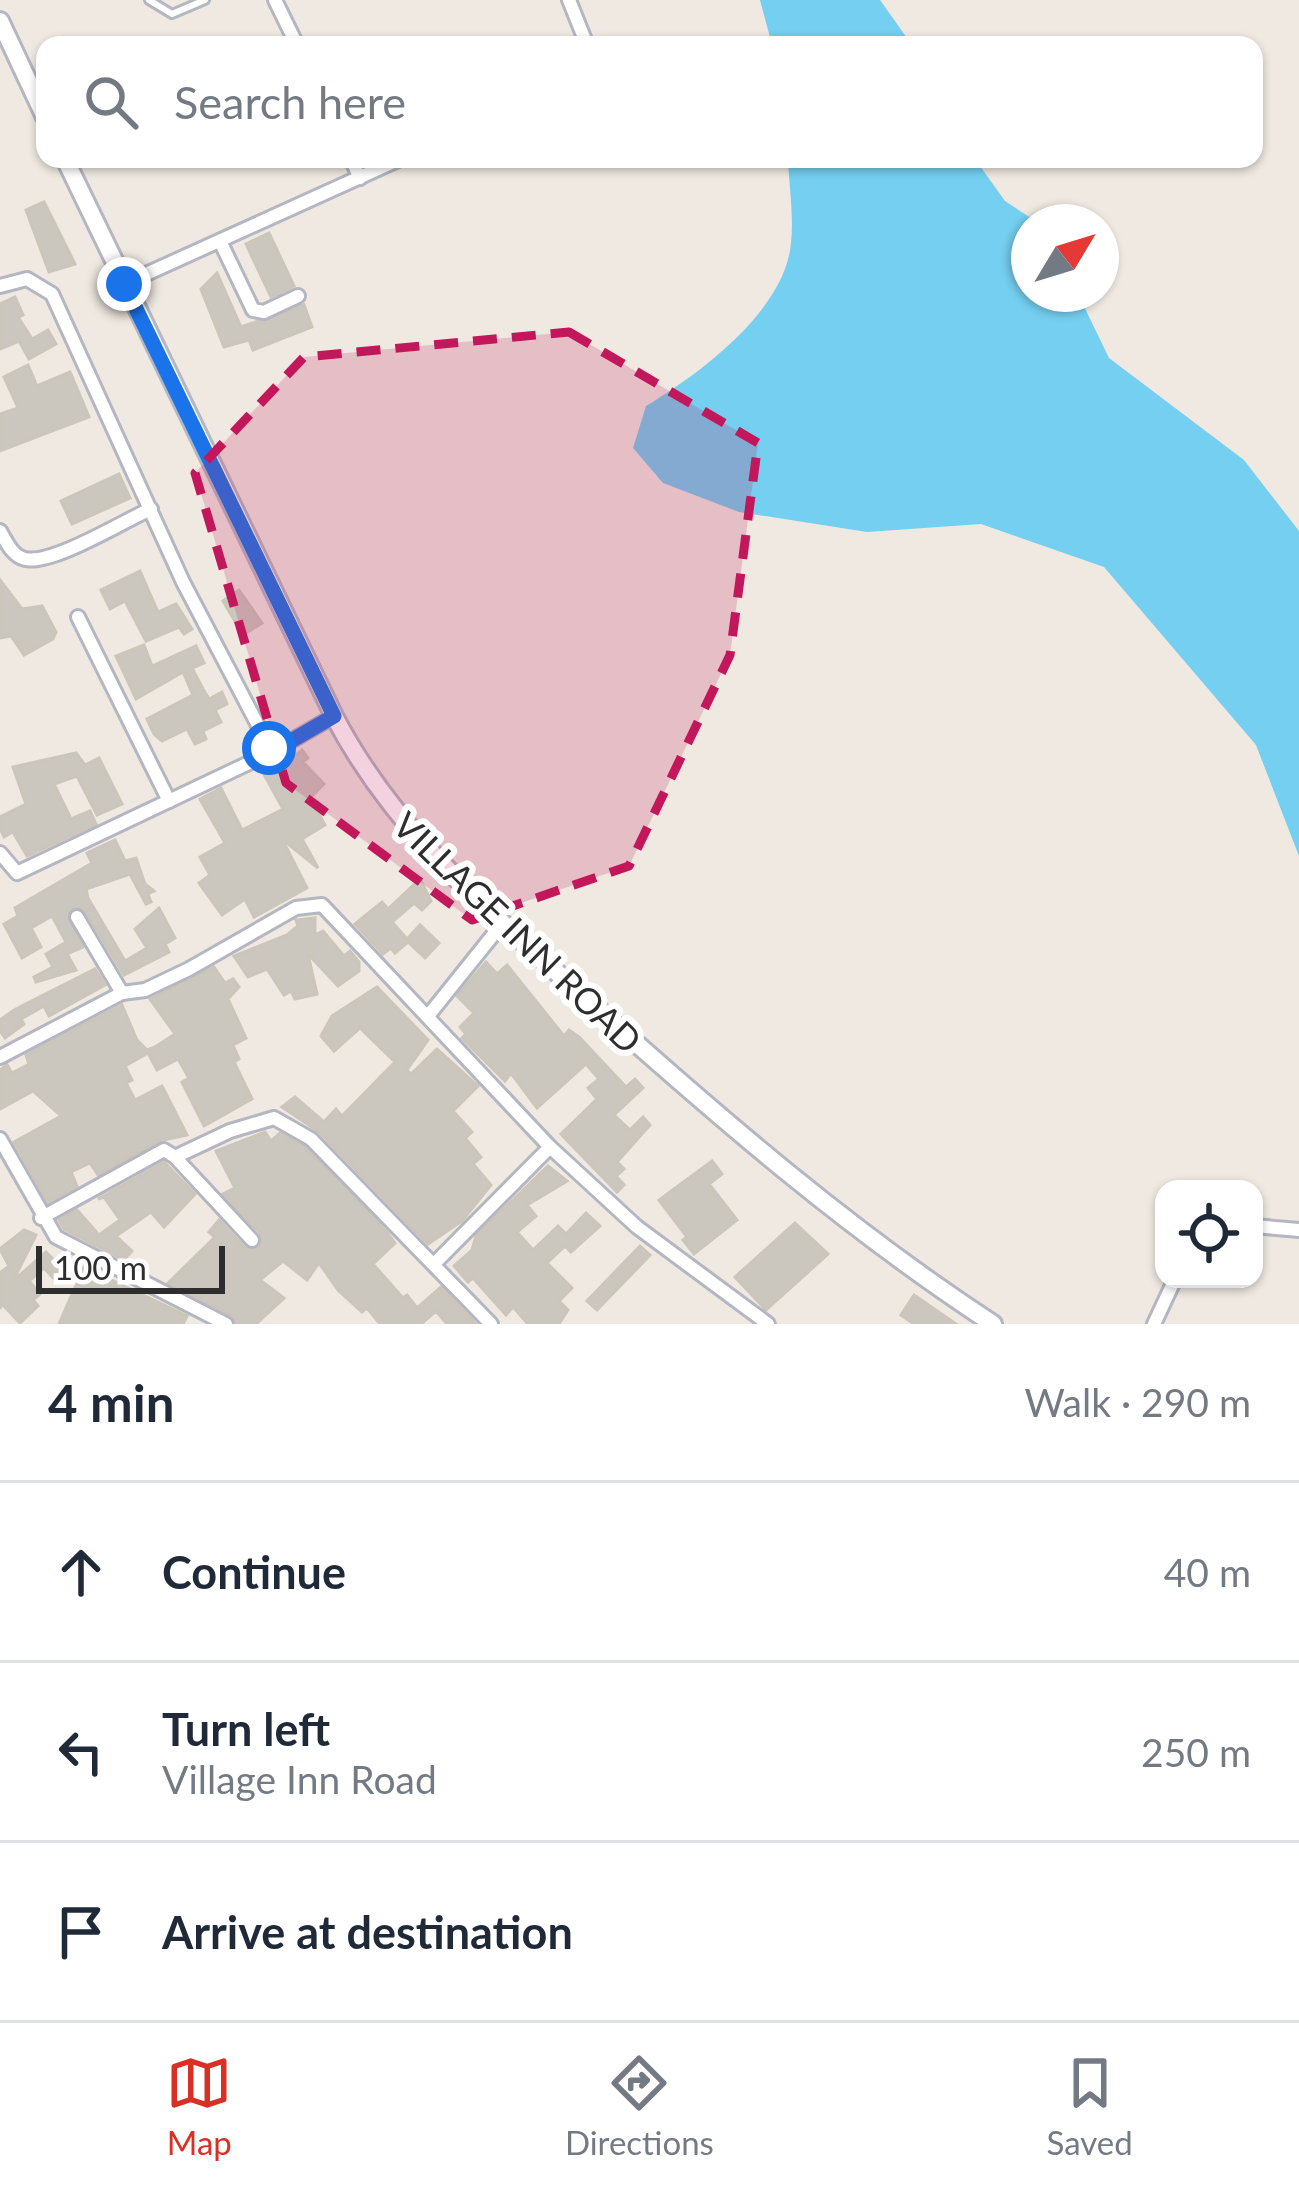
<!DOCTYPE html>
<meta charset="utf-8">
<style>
body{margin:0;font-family:Lato,sans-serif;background:#f6f6f7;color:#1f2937}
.controls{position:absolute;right:36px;bottom:36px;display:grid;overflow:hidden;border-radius:24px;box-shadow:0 3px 9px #0004}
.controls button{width:108px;height:108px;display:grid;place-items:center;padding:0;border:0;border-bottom:3px solid #e0e1e3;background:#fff;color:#1f2937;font:60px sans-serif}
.compass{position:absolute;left:1011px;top:204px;width:108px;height:108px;border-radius:50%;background:#fff;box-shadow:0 3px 9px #0004;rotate:52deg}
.scale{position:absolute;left:36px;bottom:30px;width:189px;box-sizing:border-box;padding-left:12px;border:6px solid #2e2e2e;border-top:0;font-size:33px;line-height:42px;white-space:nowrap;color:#2e2e2e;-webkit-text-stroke:9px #fff;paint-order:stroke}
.stop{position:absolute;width:36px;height:36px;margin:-27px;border:9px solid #1a73e8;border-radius:50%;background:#fff}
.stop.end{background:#1a73e8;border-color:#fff;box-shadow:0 3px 12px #0008}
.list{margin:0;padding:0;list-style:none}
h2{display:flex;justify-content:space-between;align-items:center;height:156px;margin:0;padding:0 48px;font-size:51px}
h2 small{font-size:39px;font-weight:400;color:#747a83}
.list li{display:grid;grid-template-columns:78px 1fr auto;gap:36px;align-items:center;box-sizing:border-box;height:180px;padding:0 48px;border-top:3px solid #e0e1e3}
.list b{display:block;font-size:45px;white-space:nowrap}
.list p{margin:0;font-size:39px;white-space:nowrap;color:#747a83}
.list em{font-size:39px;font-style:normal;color:#747a83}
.icon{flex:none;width:66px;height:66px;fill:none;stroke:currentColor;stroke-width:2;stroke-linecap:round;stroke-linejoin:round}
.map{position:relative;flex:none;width:1299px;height:1324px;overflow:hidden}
.search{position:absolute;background:#fff;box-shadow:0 3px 9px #0004;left:36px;right:36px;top:36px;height:132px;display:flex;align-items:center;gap:30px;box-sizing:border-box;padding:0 42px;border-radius:24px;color:#747a83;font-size:45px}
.sheet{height:696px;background:#fff}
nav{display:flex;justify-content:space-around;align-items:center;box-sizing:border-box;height:168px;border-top:3px solid #e0e1e3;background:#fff;font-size:33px;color:#747a83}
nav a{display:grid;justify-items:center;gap:6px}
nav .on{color:#d93025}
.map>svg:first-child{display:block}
</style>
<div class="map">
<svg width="1299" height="1324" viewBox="0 0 1299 1324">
<rect width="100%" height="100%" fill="#efe9e1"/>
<g fill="#75cff0">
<path d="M760,0H880L912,45H772Z"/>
<path d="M788,159H975L1005,201L1037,222H1029V294H1078L1109,358L1244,460L1299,531V856L1256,745L1104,567L981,524L867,532L739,512L663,483L633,448L646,406C699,374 785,311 791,243C794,216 789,186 788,159Z"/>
</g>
<g fill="#cbc7bf" stroke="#cbc5ba" stroke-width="3">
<path d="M44,202L75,264L49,272L26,210Z"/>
<path d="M269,233L294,286L271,297L246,244Z"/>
<path d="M217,273L241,327L304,305L312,327L253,350L249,340L224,347L201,289Z"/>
<path d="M15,297L23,315L18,317L32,339L48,330L56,344L29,359L19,341L0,349V304Z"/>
<path d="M28,365L37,386L70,372L89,417L0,451V414L18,408L4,377Z"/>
<path d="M119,474L130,498L72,524L61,501Z"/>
<path d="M140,571L158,612L176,604L192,629L184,634L179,627L146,641L125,601L110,609L101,590Z"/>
<path d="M0,580L22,609L42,606L56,632L53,639L24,655L11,636L0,638Z"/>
<path d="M239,590L262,623L243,635L223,601Z"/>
<path d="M144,645L152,666L196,646L204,663L192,668L203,689L209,699L222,692L227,704L215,710L221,722L203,731L206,739L195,744L187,729L162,741L154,734L147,719L193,695L183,672L136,699L116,656Z"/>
<path d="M302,750L308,758L303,762L324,784L310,798L325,825L302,839L318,868L282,839L307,888L254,917L245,899L222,915L199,883L210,875L200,857L225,843L200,799L221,788L242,830L283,809L261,769L281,759L284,765Z"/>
<path d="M76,753L85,765L99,758L122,804L97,815L77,776L54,784L71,819L90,811L96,824L27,856L13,832L4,837L0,828V817L26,804L13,767Z"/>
<path d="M115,840L125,861L136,858L145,884L154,891L148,894L151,902L146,904L130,874L86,889L88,898L125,961L147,948L135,929L159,908L175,938L165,944L169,952L124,975L86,912L76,907L67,916L83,947L67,954L76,970L36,982L34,977L53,967L46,954L66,942L52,916L31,928L41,947L22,958L4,924L18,916L15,908L92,863L87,853Z"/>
<path d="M420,879L431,901L422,910L414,903L392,922L407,939L420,925L439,943L425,958L408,942L395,953L391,948L383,954L355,924L382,902L388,909Z"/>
<path d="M315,918V935L323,931L344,956L350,951L359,962V971L338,986L308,954L317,994L295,999L291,991L284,995L267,969L248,977L234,956L287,935L298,926L296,920Z"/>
<path d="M486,962L497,974L507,965L564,1036L569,1030L579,1037L626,1087L635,1079L643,1088L614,1115L630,1130L643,1117L650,1125L617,1162L624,1169L616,1176L624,1185L617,1192L561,1134L597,1099L588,1088L599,1079L586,1064L537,1108L511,1073L505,1081L462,1038L466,1034L460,1027L474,1013L457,996Z"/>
<path d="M214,967L225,983L233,979L239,987L228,999L246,1038L233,1045L239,1059L234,1062L252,1099L204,1126L182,1082L189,1078L178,1059L157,1070L148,1053L125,1066L132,1080L126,1083L135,1100L162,1086L187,1135L159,1141L98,1175L90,1163L71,1172L77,1186L48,1202L14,1142L61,1116L33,1091L0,1109V1070L7,1065L12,1073L29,1064L26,1055L122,1005L137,1040L147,1050L155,1047L175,1034L150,999Z"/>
<path d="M95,969L105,985L49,1016L44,1006L21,1019L24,1024L5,1038L0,1031V1020L14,1010Z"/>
<path d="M377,987L428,1040L407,1070L411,1074L437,1049L478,1086L453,1111L472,1132L465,1138L481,1157L473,1164L491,1185L462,1221L428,1244L319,1132L282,1107L295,1097L324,1122L336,1109L342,1116L395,1062L360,1028L334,1051L321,1036L332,1016Z"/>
<path d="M265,1132L271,1141L280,1133L305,1147L386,1231L395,1243L373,1264L403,1298L407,1295L417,1308L441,1287L476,1324H447L436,1311L421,1324H380L367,1308L362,1312L338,1290L319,1263L307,1280L283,1261L260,1280L284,1298L256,1324H236L231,1315L168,1283L215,1237L209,1232L219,1220L245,1248L260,1247V1233L223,1194L235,1188L216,1151Z"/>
<path d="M712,1161L722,1174L709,1184L737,1220L694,1254L683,1240L687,1237L659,1200Z"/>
<path d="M164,1162L195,1194L164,1227L151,1212L116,1236L132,1251L124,1260L64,1229L59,1220L77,1210L99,1235L120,1220L104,1197L98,1199Z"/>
<path d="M548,1166L567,1181L527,1205L536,1216L517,1232L533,1250L558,1226L566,1234L586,1213L600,1226L571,1252L565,1246L547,1263L572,1288L559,1301L568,1310L559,1324H528L513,1307L506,1315L473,1278L468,1282L454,1266L472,1250L476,1236Z"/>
<path d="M795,1223L828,1254L766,1310L735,1277Z"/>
<path d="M24,1230L36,1235L13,1281L46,1252L67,1273L57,1282L44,1268L29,1281L40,1294L33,1300L38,1306L20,1323L2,1304L0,1309V1273L9,1266L0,1249Z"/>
<path d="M640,1246L650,1255L597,1310L587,1301Z"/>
<path d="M84,1267L187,1316L183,1324H59Z"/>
<path d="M914,1295L956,1324H914L901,1315Z"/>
</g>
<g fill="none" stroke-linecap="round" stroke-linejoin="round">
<defs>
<path id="lane" d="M149,0L172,14L205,0"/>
<g id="street">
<path d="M275,0L297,45"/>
<path d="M569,0L587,45"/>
<path d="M351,159L360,178"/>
<path d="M220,241L253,310L264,312L298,296"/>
<path d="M124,284L400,159"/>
<path d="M0,286L27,279L52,294L183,582L272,752L334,716"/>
<path d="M0,531C6,541 12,556 25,559C53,565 123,521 151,509"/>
<path d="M78,617L169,801"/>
<path d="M0,853L17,873L272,752"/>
<path d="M77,917L122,993"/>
<path d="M428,1016L501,925"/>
<path d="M0,1057L122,993L145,990L189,969L296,908L322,905L550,1147L637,1227L768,1324"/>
<path d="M0,1139L56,1237L226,1324"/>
<path d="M175,1157L252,1240"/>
<path d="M41,1218L164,1150L175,1157L230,1131L274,1118L311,1139L491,1324"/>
<path d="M1254,1226L1299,1230"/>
<path d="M435,1263L550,1147"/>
<path d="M1154,1324L1175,1279"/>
</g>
<g id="secondary">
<path d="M0,21L45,117"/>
<path d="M65,159L334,716C396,835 496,917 594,1006C722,1120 849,1230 993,1324"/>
</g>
</defs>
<use href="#lane" stroke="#b4b7c1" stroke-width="12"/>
<use href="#street" stroke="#b4b7c1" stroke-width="18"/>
<use href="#secondary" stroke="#b4b7c1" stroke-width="22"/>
<use href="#lane" stroke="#fff" stroke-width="6"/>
<use href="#street" stroke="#fff" stroke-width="12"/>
<use href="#secondary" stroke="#fff" stroke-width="16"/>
</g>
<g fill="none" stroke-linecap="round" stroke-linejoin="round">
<path stroke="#1a73e8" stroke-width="15" d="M124,284L334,716L272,752L269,748"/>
</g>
<path fill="#c2185b" fill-opacity="0.2" stroke="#c2185b" stroke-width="9" stroke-dasharray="24 15" stroke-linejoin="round" d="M569,332L758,443L730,655L629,866L472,920L286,783L195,473L304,357Z"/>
<g text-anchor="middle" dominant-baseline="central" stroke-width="12" stroke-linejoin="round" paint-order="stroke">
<g font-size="36" fill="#2e2e2e" stroke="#fff">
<text transform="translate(518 932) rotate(44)">VILLAGE INN ROAD</text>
</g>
</g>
</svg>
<div class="controls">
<button><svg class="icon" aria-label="locate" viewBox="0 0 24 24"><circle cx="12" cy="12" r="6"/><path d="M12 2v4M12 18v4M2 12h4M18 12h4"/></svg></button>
</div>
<svg class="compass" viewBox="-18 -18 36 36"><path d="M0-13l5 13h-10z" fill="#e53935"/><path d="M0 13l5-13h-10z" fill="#747a83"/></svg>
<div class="scale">100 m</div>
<div class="stop" style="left:269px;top:748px"></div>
<div class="stop end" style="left:124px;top:284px"></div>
<div class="search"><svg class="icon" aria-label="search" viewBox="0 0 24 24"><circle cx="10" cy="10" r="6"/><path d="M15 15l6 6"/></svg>Search here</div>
</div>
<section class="sheet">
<h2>4 min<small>Walk · 290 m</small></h2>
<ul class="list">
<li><svg class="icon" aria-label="ahead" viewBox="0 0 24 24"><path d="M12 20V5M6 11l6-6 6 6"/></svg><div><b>Continue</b></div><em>40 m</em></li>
<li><svg class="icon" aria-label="left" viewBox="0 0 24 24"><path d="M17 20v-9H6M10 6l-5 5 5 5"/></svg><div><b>Turn left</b><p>Village Inn Road</p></div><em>250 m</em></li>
<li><svg class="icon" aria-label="arrive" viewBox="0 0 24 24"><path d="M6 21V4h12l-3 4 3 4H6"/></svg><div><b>Arrive at destination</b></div></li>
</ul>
</section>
<nav>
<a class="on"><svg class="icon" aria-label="map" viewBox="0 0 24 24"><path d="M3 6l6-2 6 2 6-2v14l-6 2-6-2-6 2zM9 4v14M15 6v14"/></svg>Map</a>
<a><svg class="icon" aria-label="directions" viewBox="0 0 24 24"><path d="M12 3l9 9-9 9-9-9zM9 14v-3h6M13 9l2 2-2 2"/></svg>Directions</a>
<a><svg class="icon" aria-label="saved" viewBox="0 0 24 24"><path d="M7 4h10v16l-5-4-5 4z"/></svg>Saved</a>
</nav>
